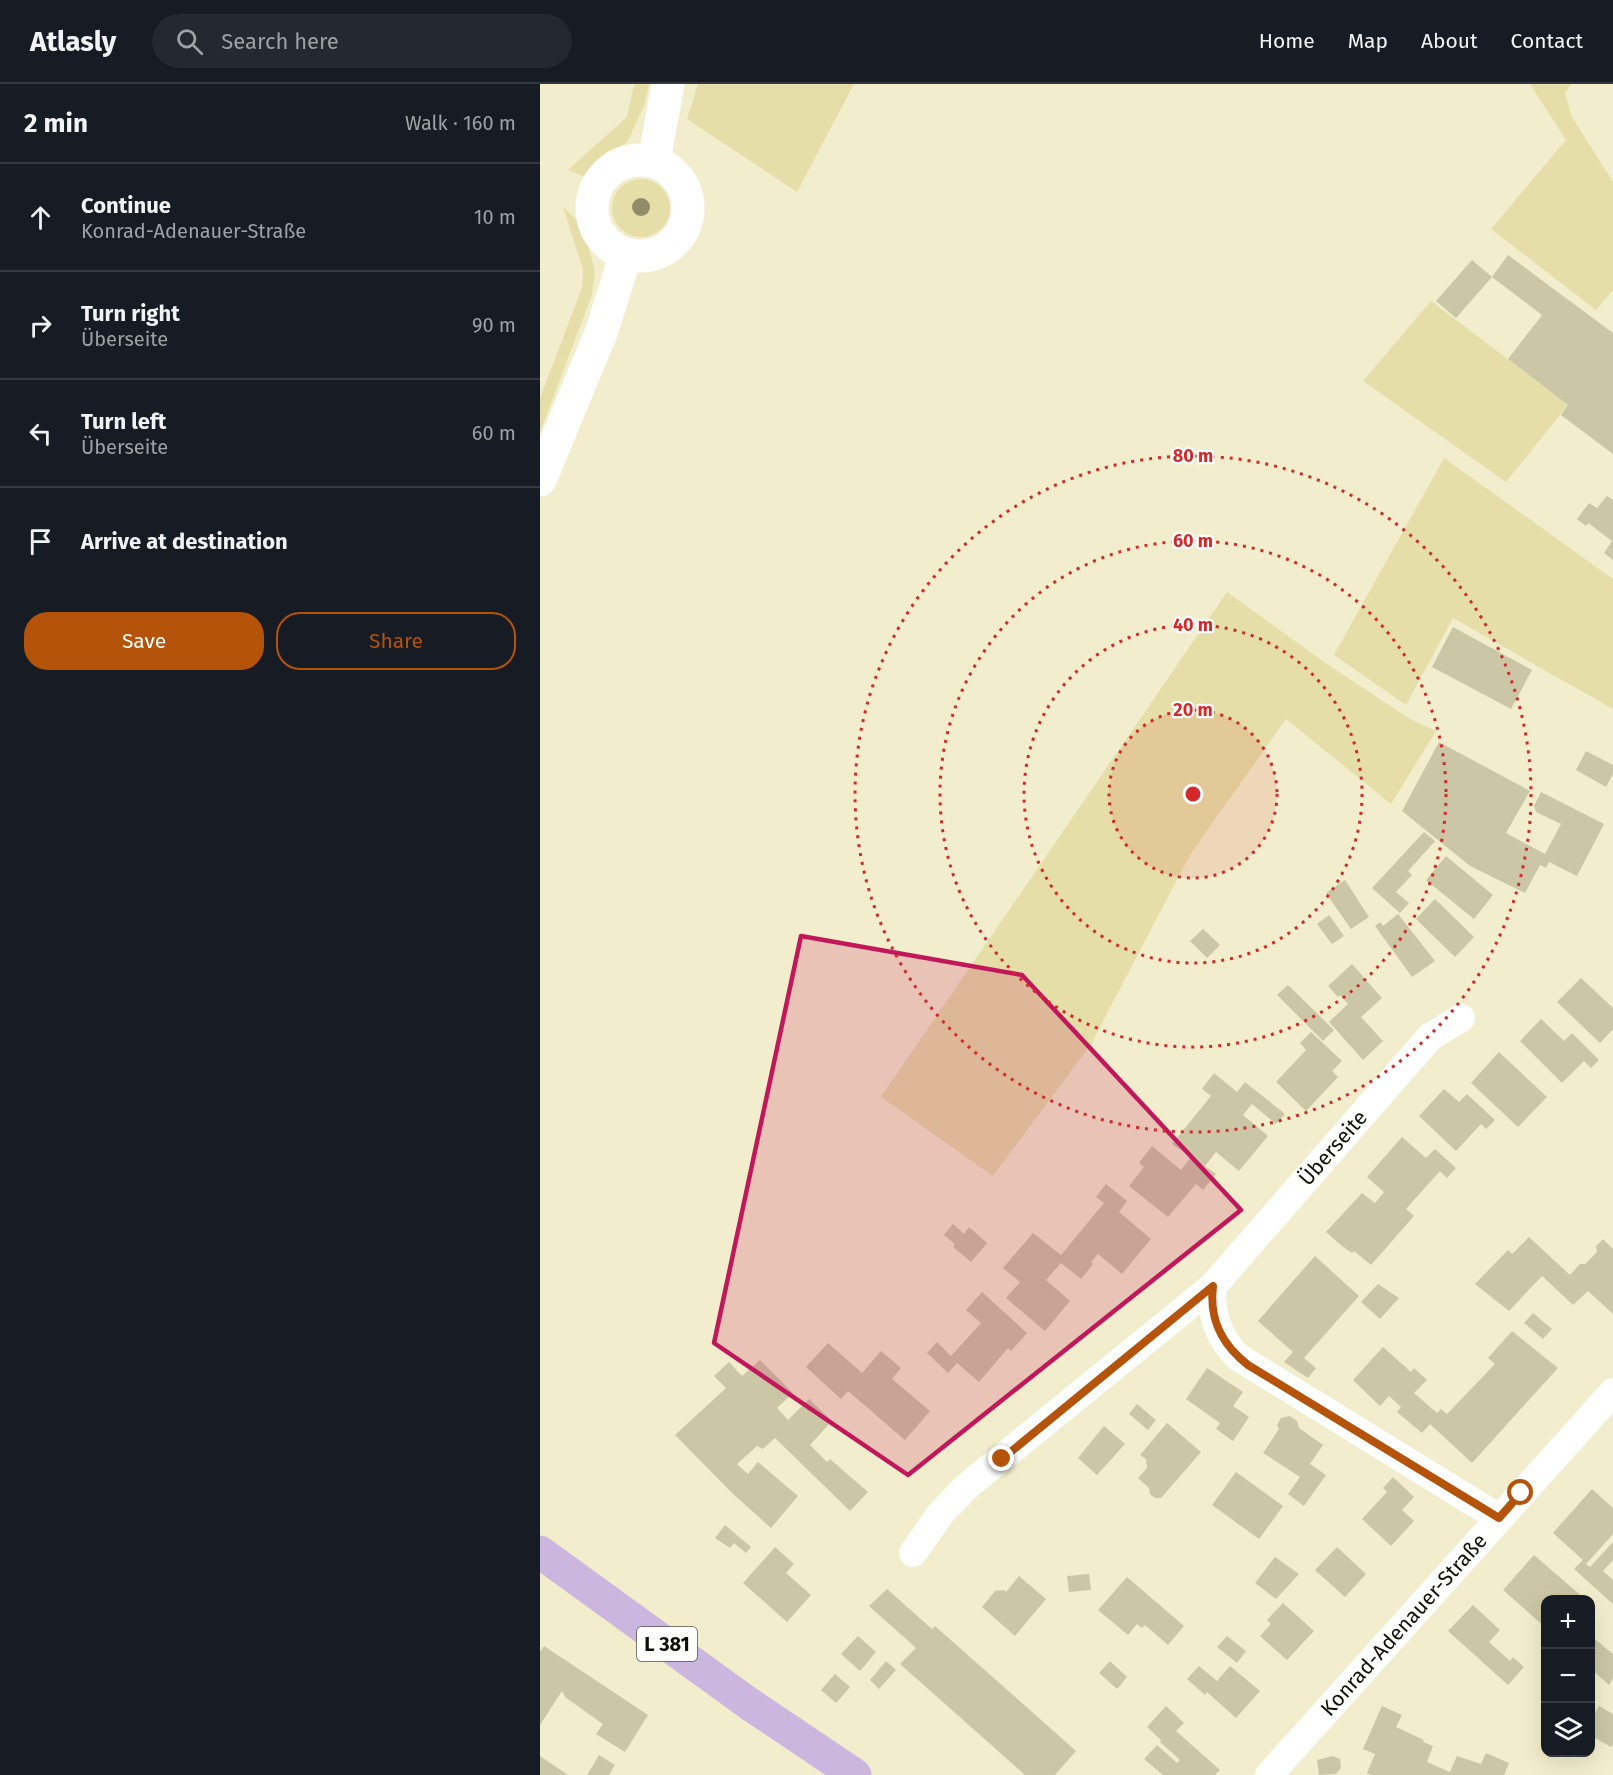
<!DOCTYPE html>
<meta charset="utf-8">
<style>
body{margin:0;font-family:"Fira Sans",sans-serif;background:#242831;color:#f1f3f6}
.controls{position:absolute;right:18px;bottom:18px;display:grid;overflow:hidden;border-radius:12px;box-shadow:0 6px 24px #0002}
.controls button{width:54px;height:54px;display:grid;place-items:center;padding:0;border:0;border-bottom:2px solid #363941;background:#171b24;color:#f1f3f6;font:30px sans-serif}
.stop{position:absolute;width:18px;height:18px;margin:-14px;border:4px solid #b45309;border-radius:50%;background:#fff}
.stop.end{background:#b45309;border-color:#fff;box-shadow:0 2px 6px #0008}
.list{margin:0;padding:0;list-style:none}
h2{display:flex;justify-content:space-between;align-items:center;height:78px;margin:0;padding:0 24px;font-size:26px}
h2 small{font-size:20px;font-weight:400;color:#9ea1a6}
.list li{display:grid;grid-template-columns:39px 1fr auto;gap:18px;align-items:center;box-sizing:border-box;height:108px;padding:0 24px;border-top:2px solid #363941}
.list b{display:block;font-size:22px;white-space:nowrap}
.list p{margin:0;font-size:20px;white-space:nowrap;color:#9ea1a6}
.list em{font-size:20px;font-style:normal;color:#9ea1a6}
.actions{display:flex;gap:12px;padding:18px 24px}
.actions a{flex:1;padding:14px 0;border:2px solid #b45309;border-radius:24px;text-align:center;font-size:21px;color:#b45309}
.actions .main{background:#b45309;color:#fff}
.icon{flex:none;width:33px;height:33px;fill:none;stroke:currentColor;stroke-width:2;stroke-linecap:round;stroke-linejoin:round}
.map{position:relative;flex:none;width:1073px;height:1691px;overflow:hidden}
header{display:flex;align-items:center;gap:36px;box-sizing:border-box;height:84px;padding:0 30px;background:#171b24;border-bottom:2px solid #363941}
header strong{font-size:28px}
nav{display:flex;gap:33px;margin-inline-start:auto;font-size:21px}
.search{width:420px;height:54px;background:#242831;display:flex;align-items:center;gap:15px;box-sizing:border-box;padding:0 21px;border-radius:33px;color:#9ea1a6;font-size:22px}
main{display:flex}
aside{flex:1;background:#171b24}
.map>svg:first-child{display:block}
</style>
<header>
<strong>Atlasly</strong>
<div class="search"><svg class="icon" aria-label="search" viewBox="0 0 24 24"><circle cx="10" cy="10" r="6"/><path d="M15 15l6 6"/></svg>Search here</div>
<nav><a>Home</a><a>Map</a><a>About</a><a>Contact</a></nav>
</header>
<main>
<aside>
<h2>2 min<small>Walk · 160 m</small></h2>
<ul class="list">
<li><svg class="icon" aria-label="ahead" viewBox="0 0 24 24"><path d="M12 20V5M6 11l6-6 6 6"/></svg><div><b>Continue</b><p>Konrad-Adenauer-Straße</p></div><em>10 m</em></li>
<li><svg class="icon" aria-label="right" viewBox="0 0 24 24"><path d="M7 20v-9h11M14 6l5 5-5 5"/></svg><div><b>Turn right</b><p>Überseite</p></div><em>90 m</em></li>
<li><svg class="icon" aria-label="left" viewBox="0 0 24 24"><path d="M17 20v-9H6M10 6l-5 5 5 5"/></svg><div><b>Turn left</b><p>Überseite</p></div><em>60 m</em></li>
<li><svg class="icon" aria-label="arrive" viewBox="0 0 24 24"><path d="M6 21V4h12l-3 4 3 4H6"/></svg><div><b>Arrive at destination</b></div></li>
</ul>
<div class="actions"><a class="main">Save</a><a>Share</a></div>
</aside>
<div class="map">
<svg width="1073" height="1691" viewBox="0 0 1073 1691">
<rect width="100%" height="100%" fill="#f2eecd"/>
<g fill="#e5dea8">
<path d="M94,0H109L105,19L88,57L43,92L28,86L87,33Z"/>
<path d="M158,0H314L257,108L147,35Z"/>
<path d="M990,0H1031L1025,9L1032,33L1073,98V206L1056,226L951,145L1026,56Z"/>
<circle cx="101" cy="124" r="29"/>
<path d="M23,123L36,135L47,158L55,187L52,211L0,348V314L42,204L43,185Z"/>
<path d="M891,217L1028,321L966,398L823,297Z"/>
<path d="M904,374L1073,495V625L913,534L866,621L794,571Z"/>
<path d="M687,508L787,580L870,635L896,647L851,720L746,635L651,769L551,960L453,1092L341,1013Z"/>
</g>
<g fill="#cbc7a6">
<path d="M968,171L1073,249V370L1021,331L1028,321L968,275L1002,231L952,193Z"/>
<path d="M932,176L952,193L916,234L896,217Z"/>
<path d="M1067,412L1073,416V476L1064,469L1072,457L1048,439L1046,442L1037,435L1049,419L1057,424Z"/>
<path d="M913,543L992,586L971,625L892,583Z"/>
<path d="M899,658L990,707L966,749L1005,770L1021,740L996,728L994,722L1001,708L1064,740L1037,792L1009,778L1006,784L1000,781L985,809L930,782L862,727Z"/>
<path d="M1046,667L1073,681V690L1066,703L1036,686Z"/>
<path d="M884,748L895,757L868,787L872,791L856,808L869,819L860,829L832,804Z"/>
<path d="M906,772L953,811L934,835L886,796Z"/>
<path d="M805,796L829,833L811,845L786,809Z"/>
<path d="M895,815L934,853L915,873L876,835Z"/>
<path d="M858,830L895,877L872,893L835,842L840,838L843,842Z"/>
<path d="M789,831L804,852L792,860L777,840Z"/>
<path d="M663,845L680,861L667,874L650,857Z"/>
<path d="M812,880L842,914L821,933L843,957L823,976L789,938L808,920L800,911L798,913L788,902Z"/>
<path d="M1041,894L1073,924V945L1060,959L1017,918Z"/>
<path d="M748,901L794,946L783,957L737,911Z"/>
<path d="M1001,935L1024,957L1032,949L1059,976L1051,984L1044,977L1022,999L980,957Z"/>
<path d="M771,948L802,977L792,987L798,993L766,1027L736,998L766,966L760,959Z"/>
<path d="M959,968L1007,1013L978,1043L931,999Z"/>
<path d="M674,989L697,1008L705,998L745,1030L736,1040L712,1020L703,1031L728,1052L699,1087L676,1068L665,1082L676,1090L663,1106L656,1100L628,1133L589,1102L604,1083L599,1079L612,1062L641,1086L651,1073L632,1060L671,1012L662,1005Z"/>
<path d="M904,1005L919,1018L927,1010L955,1036L946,1045L941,1040L916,1067L879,1032Z"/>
<path d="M862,1053L886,1074L895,1065L916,1084L907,1094L900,1087L866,1125L874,1132L831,1181L814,1167L812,1169L802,1162L786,1148L822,1109L835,1119L844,1108L827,1093Z"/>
<path d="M566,1100L587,1117L579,1128L611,1155L582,1190L558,1170L551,1178L553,1180L541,1195L521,1179L506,1196L530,1217L505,1247L466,1214L480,1198L463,1184L493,1149L521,1171L564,1119L556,1113Z"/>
<path d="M413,1140L424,1150L429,1143L447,1159L431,1178L413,1163L415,1160L404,1151Z"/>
<path d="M989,1153L1030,1191L1040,1180H1045L1057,1168L1056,1162L1063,1155L1073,1165V1230L1048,1207L1033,1221L1002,1192L969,1227L935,1200L968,1166L972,1170Z"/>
<path d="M775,1172L819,1212L764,1274L776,1284L768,1294L744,1278L753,1268L718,1237Z"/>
<path d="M838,1200L859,1214L840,1235L821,1218Z"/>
<path d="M442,1208L487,1249L471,1267L468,1264L439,1298L417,1279L408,1289L387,1269L397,1258L411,1272L441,1239L426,1226Z"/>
<path d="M993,1229L1012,1245L1003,1255L984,1239Z"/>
<path d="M972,1247L1018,1284L932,1379L890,1340L882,1349L857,1328L861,1323L849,1312L840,1322L813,1296L843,1263L871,1288L874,1284L887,1296L874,1309L897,1329L901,1325L907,1330L955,1280L948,1274Z"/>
<path d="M288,1259L322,1289L341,1267L361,1284L352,1295L390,1327L365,1356L308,1307L301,1315L266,1283Z"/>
<path d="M220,1276L253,1309L237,1324L248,1336L269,1315L292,1337L270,1361L287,1378L290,1375L328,1408L310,1427L235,1354L223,1365L217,1362L197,1380L208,1390L218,1378L258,1412L231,1444L192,1409L135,1351L186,1304L174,1292L189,1278L202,1292Z"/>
<path d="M667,1284L703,1308L693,1322L709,1333L693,1357L676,1345L680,1339L646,1315Z"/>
<path d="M597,1320L616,1336L608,1346L589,1330Z"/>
<path d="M750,1332L757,1337L759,1344L783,1361L770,1380L786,1391L764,1422L748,1410L760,1393L723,1369L739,1345L737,1341L741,1334Z"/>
<path d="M627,1339L661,1368L621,1414H615L610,1410L609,1404L598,1394L607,1384L606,1375L600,1371Z"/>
<path d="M564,1342L585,1360L557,1391L538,1374Z"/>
<path d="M696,1388L743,1422L719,1455L672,1421Z"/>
<path d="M853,1393L874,1413L862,1426L874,1437L851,1462L822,1435L847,1408L843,1404Z"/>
<path d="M1052,1405L1073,1424V1450L1046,1480L1050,1483L1073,1458V1476L1063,1487L1073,1496V1520L1034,1485L1043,1476L1013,1449Z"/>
<path d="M185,1441L211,1463L206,1469L194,1459L190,1464L175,1454Z"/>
<path d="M235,1463L254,1480L246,1489L271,1511L247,1538L203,1499Z"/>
<path d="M797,1463L826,1490L805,1513L775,1486Z"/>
<path d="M994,1471L1045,1515H1005V1543L963,1506Z"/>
<path d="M735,1473L759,1490L736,1515L715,1499Z"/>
<path d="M549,1490L551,1506L529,1508L527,1492Z"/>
<path d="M479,1492L506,1515L475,1552L442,1523L455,1507L464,1506L466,1508Z"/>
<path d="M587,1493L644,1542L628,1561L605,1541L602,1544L597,1540L588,1551L558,1526Z"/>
<path d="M347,1505L392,1545L395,1542L536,1667L515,1691H485L360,1580L376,1564L329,1522Z"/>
<path d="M743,1519L774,1547L747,1576L720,1552L731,1540L727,1536Z"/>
<path d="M933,1521L960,1546L949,1558L970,1577L973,1573L984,1583L968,1601L908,1547Z"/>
<path d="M1050,1551L1073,1570V1594L1069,1601L1050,1584Z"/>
<path d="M318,1552L336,1568L320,1587L301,1570Z"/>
<path d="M687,1552L706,1567L697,1579L677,1563Z"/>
<path d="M4,1562L108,1631L85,1668L56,1650L63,1640L25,1613L22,1607L0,1641V1568Z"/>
<path d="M346,1577L356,1586L339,1605L330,1596Z"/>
<path d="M570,1577L587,1593L577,1605L559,1589Z"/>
<path d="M659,1582L677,1597L690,1582L720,1607L696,1634L667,1608L665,1611L647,1595Z"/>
<path d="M295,1590L310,1603L296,1619L281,1606Z"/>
<path d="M626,1622L644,1639L636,1647L680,1686L675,1691H623L604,1675L617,1661L637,1679L640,1676L620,1658L621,1656L607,1643Z"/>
<path d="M842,1622L862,1631L856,1643L884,1656L883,1658L893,1662L887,1678L910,1688L917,1672L941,1680L946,1669L969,1679L964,1691H831L827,1689L835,1670L823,1665Z"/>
<path d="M1059,1622L1073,1630V1660L1071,1663L1050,1651V1637Z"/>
<path d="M59,1671L75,1681L69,1691H47Z"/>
<path d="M0,1672L28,1691H0Z"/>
<path d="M793,1672L800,1675L801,1684L796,1690L779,1691L777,1676Z"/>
</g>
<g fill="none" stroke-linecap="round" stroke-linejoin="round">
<g stroke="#fff" stroke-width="28">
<path d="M921,934L890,953L673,1202C670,1230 678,1253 698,1273L959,1434"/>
<path d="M373,1469L401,1429L426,1403L673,1202"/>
<path id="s1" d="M729,1691L1073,1308"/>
</g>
<g stroke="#fff" stroke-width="33">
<circle cx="100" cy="124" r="48"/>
<path d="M114,77L128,0"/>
<path d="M0,396L61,249L86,170"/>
</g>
<path stroke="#cbb6e0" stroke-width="33" d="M0,1468L208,1619L315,1691"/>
</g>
<circle fill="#908c6a" cx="101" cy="123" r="9"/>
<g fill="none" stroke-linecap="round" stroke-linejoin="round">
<path stroke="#b45309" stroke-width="8" d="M462,1375L673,1202C669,1235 681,1260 708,1281L959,1434L981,1409"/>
</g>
<path fill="#c2185b" fill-opacity="0.2" stroke="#c2185b" stroke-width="4.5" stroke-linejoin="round" d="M261,852L482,891L701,1126L368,1391L174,1259Z"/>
<circle cx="653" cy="710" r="84" fill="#d62828" fill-opacity=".12"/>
<g fill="none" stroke="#d62828" stroke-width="3" stroke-dasharray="3 6">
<circle cx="653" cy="710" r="84"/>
<circle cx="653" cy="710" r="169"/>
<circle cx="653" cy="710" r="253"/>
<circle cx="653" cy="710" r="338"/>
</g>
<g text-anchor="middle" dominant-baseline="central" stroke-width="4.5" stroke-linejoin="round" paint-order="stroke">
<rect fill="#fff" stroke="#57564f" stroke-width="1.5" x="97" y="1543" width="60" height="34" rx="4.5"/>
<g font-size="20" font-weight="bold" fill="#0f0e04">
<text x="127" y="1560">L 381</text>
</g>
<g font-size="21" fill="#0f0e04" stroke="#fff">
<text transform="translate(793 1064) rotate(-49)">Überseite</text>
<text stroke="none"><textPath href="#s1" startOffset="202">Konrad-Adenauer-Straße</textPath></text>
</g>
</g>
<circle cx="653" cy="710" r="9" fill="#d62828" stroke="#fff" stroke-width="3"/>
<g font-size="18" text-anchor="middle" font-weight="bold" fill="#d62828" stroke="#fff" stroke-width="4.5" stroke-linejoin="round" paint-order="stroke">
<text x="653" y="378">80 m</text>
<text x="653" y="463">60 m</text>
<text x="653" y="547">40 m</text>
<text x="653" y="632">20 m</text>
</g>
</svg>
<div class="controls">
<button>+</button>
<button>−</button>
<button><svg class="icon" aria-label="layers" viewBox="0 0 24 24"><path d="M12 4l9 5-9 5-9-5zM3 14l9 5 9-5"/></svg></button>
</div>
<div class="stop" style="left:981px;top:1409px"></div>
<div class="stop end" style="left:462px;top:1375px"></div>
</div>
</main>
